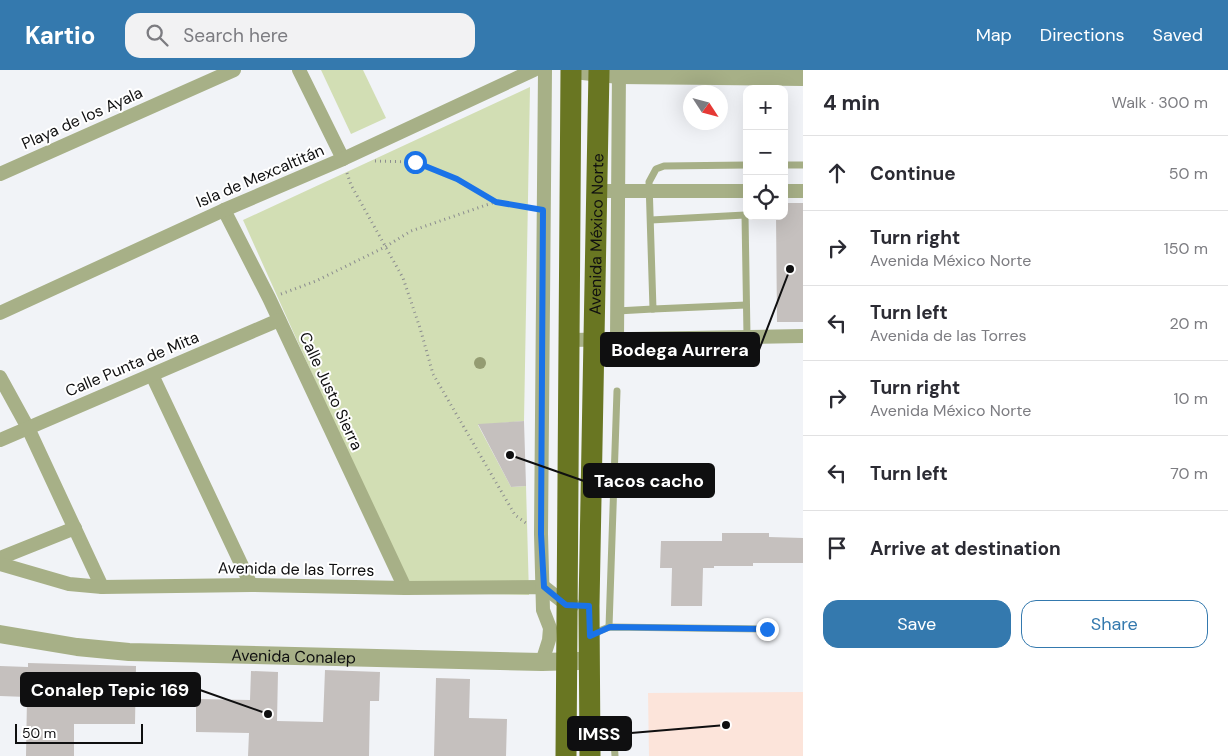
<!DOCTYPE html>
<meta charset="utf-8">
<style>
body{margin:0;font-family:"DM Sans",sans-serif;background:#f2f2f3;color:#2b2b33}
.controls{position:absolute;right:15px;top:15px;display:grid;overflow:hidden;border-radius:10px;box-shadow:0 5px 20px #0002}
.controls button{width:45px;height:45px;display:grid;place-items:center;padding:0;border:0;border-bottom:1px solid #e1e1e2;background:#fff;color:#2b2b33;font:25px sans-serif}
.compass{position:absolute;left:683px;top:15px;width:45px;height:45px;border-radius:50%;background:#fff;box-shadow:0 5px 20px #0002;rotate:126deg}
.scale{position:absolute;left:15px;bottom:12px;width:128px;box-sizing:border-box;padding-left:5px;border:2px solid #0f0f10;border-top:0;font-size:14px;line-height:18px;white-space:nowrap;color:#0f0f10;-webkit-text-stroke:4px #fff;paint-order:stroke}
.stop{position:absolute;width:15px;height:15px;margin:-11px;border:4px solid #1a73e8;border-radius:50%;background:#fff}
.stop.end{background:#1a73e8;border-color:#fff;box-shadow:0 1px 5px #0008}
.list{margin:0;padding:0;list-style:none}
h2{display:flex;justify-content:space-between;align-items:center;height:65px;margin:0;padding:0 20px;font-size:21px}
h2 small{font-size:16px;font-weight:400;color:#7c7c81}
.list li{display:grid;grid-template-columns:32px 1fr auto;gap:15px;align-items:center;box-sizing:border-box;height:75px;padding:0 20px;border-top:1px solid #e1e1e2}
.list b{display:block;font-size:19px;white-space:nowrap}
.list p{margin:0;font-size:16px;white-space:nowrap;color:#7c7c81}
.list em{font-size:16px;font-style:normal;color:#7c7c81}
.actions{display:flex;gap:10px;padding:15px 20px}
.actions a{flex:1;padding:11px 0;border:1px solid #3479ae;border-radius:15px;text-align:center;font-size:18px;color:#3479ae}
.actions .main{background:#3479ae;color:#fff}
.icon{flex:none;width:28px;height:28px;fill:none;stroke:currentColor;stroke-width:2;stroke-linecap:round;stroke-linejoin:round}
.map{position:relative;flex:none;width:803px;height:686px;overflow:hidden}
header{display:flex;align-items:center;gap:30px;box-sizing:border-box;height:70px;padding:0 25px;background:#3479ae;color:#fff}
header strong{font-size:24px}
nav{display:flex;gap:28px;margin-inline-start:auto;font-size:18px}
.search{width:350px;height:45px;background:#f2f2f3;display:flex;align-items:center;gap:12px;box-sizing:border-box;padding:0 18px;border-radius:15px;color:#7c7c81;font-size:19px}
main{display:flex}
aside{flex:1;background:#fff}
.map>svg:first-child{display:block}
</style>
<header>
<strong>Kartio</strong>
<div class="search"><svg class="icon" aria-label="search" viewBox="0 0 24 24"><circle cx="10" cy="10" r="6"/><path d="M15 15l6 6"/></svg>Search here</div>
<nav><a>Map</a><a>Directions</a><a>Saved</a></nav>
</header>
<main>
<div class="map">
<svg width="803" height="686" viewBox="0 0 803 686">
<rect width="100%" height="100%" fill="#f1f3f7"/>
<path fill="#fce4da" d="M803,622V686H649L648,623Z"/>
<g fill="#d2deb4">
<path d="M321,0H363L386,48L351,64Z"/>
<path d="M530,17L524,351L478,355L511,417L526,416L529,525L410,522L243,150Z"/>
</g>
<g fill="#c5c0be">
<path d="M784,133H803V252H777L776,146H784Z"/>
<path d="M524,351L526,416L511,417L478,354Z"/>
<path d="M722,463H769V467L803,468V493H753V496H714V498H703L702,536H671L672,498H660L661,471H722Z"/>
<path d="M28,593L136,596L135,654H74V686H26L27,627L0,626V596L28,597Z"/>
<path d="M325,600L380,602L379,631H370L369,686H248L249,663L196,662V629L250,630L251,601L278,602L277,651L323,652Z"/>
<path d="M436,608L470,609L469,648L507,649L506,686H434Z"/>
</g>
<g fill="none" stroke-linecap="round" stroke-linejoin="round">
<g stroke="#8b8c8f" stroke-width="3" stroke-dasharray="1 4" stroke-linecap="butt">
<path d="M375,91L415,92L457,109L496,132L529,138"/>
<path d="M347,103L351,115L403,208L420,258L433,304L515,445L526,453"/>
<path d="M281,224L316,211L385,177L411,161L495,132"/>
</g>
<g stroke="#a7b087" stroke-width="7">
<path d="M784,95H803"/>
<path d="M651,150L745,145L747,266"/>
<path d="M746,235L653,239L649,112L656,99L664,96L747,95"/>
<path d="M617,241L653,239"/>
<path d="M609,557L617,321"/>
<path d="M592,564L609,557L767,559"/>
<path d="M592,654H613L615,686"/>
</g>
<g stroke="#a7b087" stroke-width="14">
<path d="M299,0L343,89"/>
<path d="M0,104L234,0"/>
<path d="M597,121H747"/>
<path d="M784,121H803"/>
<path d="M224,140L269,228L405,518"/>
<path d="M0,243L224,140L343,89L534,0"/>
<path d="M617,269L619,0"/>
<path d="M570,270L803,266"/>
<path d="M152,305L251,515"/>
<path d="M0,307L28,358L102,517"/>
<path d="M0,370L279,250"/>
<path d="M0,488L75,458"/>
<path d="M0,494L69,514L102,517L251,515L405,518L544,517L567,535H573"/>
<path d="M542,592L549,570L550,558L543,540L541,464L545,0"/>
</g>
<g stroke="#a7b087" stroke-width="18">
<path d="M574,0L619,5L803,7"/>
<path id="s1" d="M0,564L77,577L129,582L542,592L579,591"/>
</g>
<g stroke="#697622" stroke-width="21">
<path d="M566,686L571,0"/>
<path id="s2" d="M590,686L589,536L599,0"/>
</g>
</g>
<circle fill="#949c72" cx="480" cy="293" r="6"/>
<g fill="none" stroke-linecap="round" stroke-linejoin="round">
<path stroke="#1a73e8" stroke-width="6" d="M415,92L457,109L496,132L543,140L541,464L544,517L566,535L589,536L590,566L610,557L767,559"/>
</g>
<g text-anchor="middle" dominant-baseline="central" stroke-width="4" stroke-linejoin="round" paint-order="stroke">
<g font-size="16" fill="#0f0f10" stroke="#fff">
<text transform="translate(82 48) rotate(-24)">Playa de los Ayala</text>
<text transform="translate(260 106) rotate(-23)">Isla de Mexcaltitán</text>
<text stroke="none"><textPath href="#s2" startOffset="522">Avenida México Norte</textPath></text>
<text transform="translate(132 294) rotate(-23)">Calle Punta de Mita</text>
<text transform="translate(331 321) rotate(65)">Calle Justo Sierra</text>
<text transform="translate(296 499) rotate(1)">Avenida de las Torres</text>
<text stroke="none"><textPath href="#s1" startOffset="295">Avenida Conalep</textPath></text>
</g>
</g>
<path fill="none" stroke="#0f0f10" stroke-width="2" d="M790 199L759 280M510 385L584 411M268 644L200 620M726 655L631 663"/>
<g fill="#0f0f10" stroke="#fff" stroke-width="2">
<circle cx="790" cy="199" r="5"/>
<circle cx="510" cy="385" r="5"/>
<circle cx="268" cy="644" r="5"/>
<circle cx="726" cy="655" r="5"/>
</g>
<g fill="#0f0f10" stroke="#0f0f10" stroke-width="2">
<rect x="601" y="263" width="158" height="33" rx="5"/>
<rect x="584" y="394" width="130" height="33" rx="5"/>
<rect x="21" y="603" width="179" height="33" rx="5"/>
<rect x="568" y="647" width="63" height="33" rx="5"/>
</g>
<g font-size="18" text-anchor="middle" font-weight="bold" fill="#fff">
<text x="680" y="286">Bodega Aurrera</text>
<text x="649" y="417">Tacos cacho</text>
<text x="110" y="626">Conalep Tepic 169</text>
<text x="599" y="670">IMSS</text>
</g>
</svg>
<div class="controls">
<button>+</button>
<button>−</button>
<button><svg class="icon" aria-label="locate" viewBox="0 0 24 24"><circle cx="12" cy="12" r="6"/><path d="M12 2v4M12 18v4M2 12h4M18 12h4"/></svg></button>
</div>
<svg class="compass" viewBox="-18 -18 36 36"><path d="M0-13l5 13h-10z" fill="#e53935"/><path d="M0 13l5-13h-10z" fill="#7c7c81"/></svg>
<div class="scale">50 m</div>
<div class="stop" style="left:415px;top:92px"></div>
<div class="stop end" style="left:767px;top:559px"></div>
</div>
<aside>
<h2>4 min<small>Walk · 300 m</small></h2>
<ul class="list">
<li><svg class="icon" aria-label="ahead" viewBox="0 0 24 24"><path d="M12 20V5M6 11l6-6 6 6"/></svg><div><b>Continue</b></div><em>50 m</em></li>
<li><svg class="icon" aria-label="right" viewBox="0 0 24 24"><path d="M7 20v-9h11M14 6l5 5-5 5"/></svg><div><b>Turn right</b><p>Avenida México Norte</p></div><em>150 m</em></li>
<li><svg class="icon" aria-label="left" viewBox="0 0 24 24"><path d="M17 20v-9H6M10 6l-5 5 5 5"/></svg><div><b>Turn left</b><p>Avenida de las Torres</p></div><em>20 m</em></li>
<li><svg class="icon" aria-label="right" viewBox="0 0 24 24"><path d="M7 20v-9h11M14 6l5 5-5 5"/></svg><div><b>Turn right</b><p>Avenida México Norte</p></div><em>10 m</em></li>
<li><svg class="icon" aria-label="left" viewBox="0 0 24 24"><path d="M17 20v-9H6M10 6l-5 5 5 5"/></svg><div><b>Turn left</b></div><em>70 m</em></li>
<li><svg class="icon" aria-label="arrive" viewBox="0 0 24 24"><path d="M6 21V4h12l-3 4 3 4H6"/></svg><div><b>Arrive at destination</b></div></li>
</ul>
<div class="actions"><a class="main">Save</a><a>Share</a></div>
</aside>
</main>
